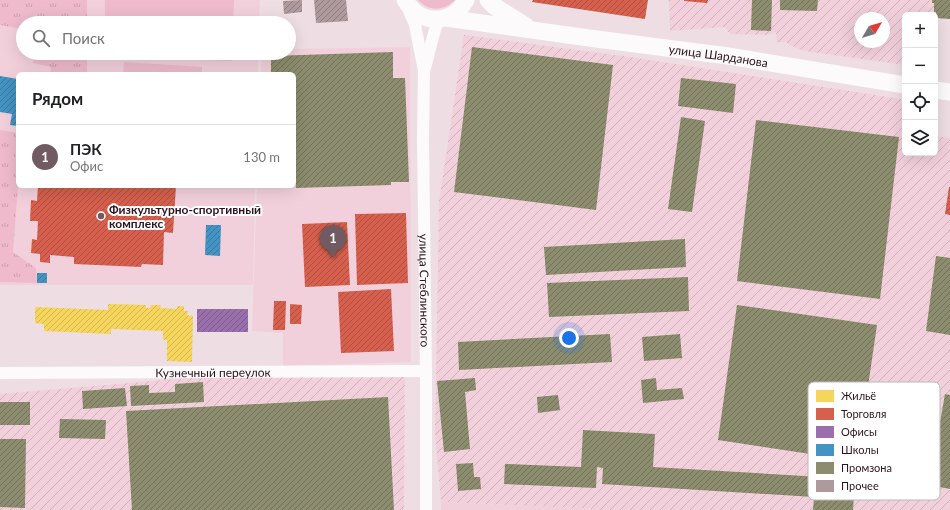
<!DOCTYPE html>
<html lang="ru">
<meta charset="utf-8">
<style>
body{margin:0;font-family:Lato,sans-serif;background:#f6f6f6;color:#202124}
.controls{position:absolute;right:12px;top:12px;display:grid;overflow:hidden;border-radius:6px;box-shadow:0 4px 16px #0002}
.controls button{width:36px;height:36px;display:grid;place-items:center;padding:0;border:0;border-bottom:1px solid #e0e0e0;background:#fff;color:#202124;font:20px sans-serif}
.compass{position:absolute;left:854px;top:12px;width:36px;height:36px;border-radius:50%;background:#fff;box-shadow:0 4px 16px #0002;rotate:52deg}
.you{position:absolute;left:569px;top:338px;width:14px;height:14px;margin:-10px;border:3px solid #fff;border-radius:50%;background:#1a73e8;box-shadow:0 0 0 6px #1a73e833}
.badge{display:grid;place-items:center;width:26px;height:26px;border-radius:50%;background:#715b63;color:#fff;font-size:13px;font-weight:700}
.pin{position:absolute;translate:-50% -33px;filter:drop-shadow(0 1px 2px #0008)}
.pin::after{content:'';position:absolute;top:21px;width:14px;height:12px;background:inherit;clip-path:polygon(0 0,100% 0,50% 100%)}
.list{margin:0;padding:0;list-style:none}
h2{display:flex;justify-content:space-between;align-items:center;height:52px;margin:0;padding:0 16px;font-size:17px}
h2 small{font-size:13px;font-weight:400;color:#757577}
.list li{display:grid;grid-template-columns:26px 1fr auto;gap:12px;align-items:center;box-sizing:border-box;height:64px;padding:0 16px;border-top:1px solid #e0e0e0}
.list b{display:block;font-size:15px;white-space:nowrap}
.list p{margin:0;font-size:13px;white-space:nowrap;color:#757577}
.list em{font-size:13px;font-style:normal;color:#757577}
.icon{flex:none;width:22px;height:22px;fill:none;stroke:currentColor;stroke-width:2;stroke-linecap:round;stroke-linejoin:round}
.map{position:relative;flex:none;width:950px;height:510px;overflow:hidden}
.search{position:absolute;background:#fff;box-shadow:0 4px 16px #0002;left:16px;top:16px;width:280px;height:44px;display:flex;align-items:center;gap:10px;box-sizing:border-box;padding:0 14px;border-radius:22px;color:#757577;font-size:15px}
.panel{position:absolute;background:#fff;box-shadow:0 4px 16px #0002;left:16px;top:72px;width:280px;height:116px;border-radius:6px}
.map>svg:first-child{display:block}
</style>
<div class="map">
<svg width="950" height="510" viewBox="0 0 950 510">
<defs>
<pattern id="industrial-furrows" width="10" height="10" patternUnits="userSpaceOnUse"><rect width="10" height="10" fill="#f2d0db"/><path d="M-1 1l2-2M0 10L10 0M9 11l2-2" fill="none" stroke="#d0b2bc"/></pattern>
<pattern id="park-tufts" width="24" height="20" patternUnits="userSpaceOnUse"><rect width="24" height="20" fill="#eebacc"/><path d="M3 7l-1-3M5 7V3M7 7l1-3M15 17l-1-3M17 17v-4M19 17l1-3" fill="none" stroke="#cc9faf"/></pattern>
<pattern id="homes-hatch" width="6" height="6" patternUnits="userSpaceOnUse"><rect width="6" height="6" fill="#f6d55c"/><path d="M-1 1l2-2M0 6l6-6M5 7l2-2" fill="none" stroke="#d3b650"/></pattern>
<pattern id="shops-hatch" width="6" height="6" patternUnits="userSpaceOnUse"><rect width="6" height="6" fill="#d6604d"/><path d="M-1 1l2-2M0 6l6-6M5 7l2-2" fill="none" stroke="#ae4e3f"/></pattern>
<pattern id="offices-hatch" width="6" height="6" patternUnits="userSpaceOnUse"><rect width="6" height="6" fill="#9970ab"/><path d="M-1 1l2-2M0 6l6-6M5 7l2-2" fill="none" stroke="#7d5b8b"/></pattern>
<pattern id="schools-hatch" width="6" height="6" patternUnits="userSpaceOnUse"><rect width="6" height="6" fill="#4393c3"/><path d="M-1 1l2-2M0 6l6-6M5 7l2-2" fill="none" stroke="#38779e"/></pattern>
<pattern id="industry-hatch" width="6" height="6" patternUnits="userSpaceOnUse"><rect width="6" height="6" fill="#8c8c6e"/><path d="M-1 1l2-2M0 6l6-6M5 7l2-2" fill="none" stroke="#73715a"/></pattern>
<pattern id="building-hatch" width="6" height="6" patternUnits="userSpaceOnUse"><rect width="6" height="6" fill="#ae9a9d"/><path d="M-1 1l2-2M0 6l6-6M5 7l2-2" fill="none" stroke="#8e7c7f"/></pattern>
</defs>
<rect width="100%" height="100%" fill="#eedee3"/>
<g fill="#f2d0db">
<path d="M0,0H260L259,23H23V53H258V74H18V186H255L253,285H0Z"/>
<path d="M410,47L411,362L283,366V333L252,331L257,186H294V74H261L262,53H289V49Z"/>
<path d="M441,502L598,509V510H441Z"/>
</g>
<g fill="url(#industrial-furrows)" fill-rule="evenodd">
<path d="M669,0H950V19L936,18L935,25V15H905V65L804,51L790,45L786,42H777L776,32L767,35L730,34L725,27L670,31ZM860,18H884V42H860Z"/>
<path d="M464,35L630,57L901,99L905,132V153H935V136L950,138V510H598V509L441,502L435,433L439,202Z"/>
<path d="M405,375L404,510H0V394L199,377Z"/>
</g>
<g fill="#eebacc">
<path d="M105,0H234L233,23H105Z"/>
<path d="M418,0H455C444,11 429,12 418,0Z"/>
<path d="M104,53H233L232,61L104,57Z"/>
<path d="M124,62L202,67V74H123Z"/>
</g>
<g fill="url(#park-tufts)">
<path d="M0,0H87V23H23V29L0,25Z"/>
<path d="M34,53H87V74H50L51,67L33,63Z"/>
<path d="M0,130L18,133V186L13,252L36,268L37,283L0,282Z"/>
</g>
<path fill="url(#homes-hatch)" d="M108,304L146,305V308H150L151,305H161L160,308L177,309V306H184V311H188L187,315L193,316L192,362L167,361V340H163V331L111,329V334L44,331V324L35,323V307L108,310Z"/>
<g fill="url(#shops-hatch)">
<path d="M533,0H648L645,19L532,2Z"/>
<path d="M684,0H708L707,3L684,1Z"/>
<path d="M38,186H176L173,233L164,232L163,265L142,264L141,267L74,264V257L50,255V263L40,262V254L31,253L32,239L37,240L38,221H30L31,200L37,201Z"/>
<path d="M949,187H950V215L945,214Z"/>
<path d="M406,213L408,283L357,285L355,214Z"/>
<path d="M347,222L350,285L305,287L302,224Z"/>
<path d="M391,289L394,351L341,353L338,292Z"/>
<path d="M274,301H286L285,330H273Z"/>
<path d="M290,304L302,305L301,324H290Z"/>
</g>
<rect fill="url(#offices-hatch)" x="197" y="309" width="51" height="23"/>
<g fill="url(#schools-hatch)">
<path d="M0,76L18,79V126L10,125L12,114L0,112Z"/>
<path d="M206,225H221L220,256L205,255Z"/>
<rect x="37" y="273" width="10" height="10"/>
</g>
<g fill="url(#industry-hatch)">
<path d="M752,0H772L771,31L751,30Z"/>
<path d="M780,0H818L817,11L780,10Z"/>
<path d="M932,0H950V19L936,18V12H934V3H932Z"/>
<path d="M472,47L613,65L596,210L454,192Z"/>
<path d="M393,52V78H405L409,182H391V185L296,188L294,141V74H271V56Z"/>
<path d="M681,78L736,84L733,113L678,106Z"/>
<path d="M681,117L705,121L692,212L668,209Z"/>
<path d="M756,120L899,137L880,299L737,281Z"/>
<path d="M685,239L686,267L546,275L544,247Z"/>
<path d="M936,256L950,258V335L926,331Z"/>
<path d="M688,277L689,311L549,317L547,283Z"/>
<path d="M737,305L877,325L857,461L718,440Z"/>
<path d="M610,334L612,362L459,370L458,342Z"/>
<path d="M680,334L682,358L644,361L642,337Z"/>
<path d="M475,378L476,390L465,392L470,449L444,452L437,381Z"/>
<path d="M656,378L657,390L682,388L684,399L643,403L641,380Z"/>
<path d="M203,382L204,402L131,406L130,386L149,385V393L175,392V384Z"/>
<path d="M125,388L127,406L83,409L82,391Z"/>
<path d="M945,394L950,395V489L929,485Z"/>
<path d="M558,395L560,410L538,413L537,397Z"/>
<path d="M388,397L394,510H132L126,411Z"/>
<rect x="0" y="402" width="30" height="23"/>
<path d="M60,419L106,420L105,439L59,438Z"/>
<path d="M583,430L655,434L653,467L855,479L853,510H813L814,497L602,484L603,468L597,467L596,488L504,484L505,464L581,467Z"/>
<path d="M0,439H26L25,508L0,507Z"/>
<path d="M473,463L474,477H480L481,489L458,491L456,464Z"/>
</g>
<g fill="url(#building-hatch)">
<path d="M302,0V12L284,14L283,1Z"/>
<path d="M314,0H346L348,21L316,23Z"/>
</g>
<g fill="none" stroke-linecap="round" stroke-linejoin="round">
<g stroke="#fcfafb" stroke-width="12">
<path id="s1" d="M407,6L415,25L424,71L423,139L426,371V510"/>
<path d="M425,68C430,51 432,35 439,19"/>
<path id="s2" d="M0,373L426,371"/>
</g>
<g stroke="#fcfafb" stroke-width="17">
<path d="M405,0C420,26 452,25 466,0"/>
<path d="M488,0L494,6L526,26"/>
<path id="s3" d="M446,18L589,38L728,56L905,85"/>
<path d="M935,90L950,92"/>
</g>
</g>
<circle fill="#715b63" stroke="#fff" stroke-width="1.5" cx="101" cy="216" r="4"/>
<g text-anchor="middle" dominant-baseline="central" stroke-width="4" stroke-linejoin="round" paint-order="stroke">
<g font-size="12" fill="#2e141e" stroke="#fff">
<text stroke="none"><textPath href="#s3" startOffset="275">улица Шарданова</textPath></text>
<text stroke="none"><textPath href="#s1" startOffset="287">улица Стеблинского</textPath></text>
<text stroke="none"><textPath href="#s2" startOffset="213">Кузнечный переулок</textPath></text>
</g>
<g font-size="12" font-weight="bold" fill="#2e141e" stroke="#fff" text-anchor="start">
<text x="109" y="209">Физкультурно-спортивный<tspan x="109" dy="14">комплекс</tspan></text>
</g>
</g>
<rect x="808" y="382" width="132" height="118" rx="6" fill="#fff" stroke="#c0b8bc" stroke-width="1"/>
<rect x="816" y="390" width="18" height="12" fill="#f6d55c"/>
<rect x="816" y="408" width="18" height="12" fill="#d6604d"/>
<rect x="816" y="426" width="18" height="12" fill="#9970ab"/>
<rect x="816" y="444" width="18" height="12" fill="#4393c3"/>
<rect x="816" y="462" width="18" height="12" fill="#8c8c6e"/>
<rect x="816" y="480" width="18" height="12" fill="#ae9a9d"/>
<g font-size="11" fill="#2e141e">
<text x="841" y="400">Жильё</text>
<text x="841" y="418">Торговля</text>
<text x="841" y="436">Офисы</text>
<text x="841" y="454">Школы</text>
<text x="841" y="472">Промзона</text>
<text x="841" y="490">Прочее</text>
</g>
</svg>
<div class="controls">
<button>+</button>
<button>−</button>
<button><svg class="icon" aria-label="locate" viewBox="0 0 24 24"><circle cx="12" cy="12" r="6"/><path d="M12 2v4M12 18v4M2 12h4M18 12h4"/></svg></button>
<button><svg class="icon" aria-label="layers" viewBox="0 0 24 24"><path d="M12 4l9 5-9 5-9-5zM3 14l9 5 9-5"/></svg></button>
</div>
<svg class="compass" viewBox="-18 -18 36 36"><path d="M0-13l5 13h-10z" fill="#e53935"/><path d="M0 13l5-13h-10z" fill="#757577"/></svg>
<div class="you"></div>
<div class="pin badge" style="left:333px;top:258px">1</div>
<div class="search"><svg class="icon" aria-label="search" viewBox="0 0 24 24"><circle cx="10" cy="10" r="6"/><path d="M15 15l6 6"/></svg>Поиск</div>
<section class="panel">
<h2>Рядом<small></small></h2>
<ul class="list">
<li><span class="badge">1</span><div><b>ПЭК</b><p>Офис</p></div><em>130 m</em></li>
</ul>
</section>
</div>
